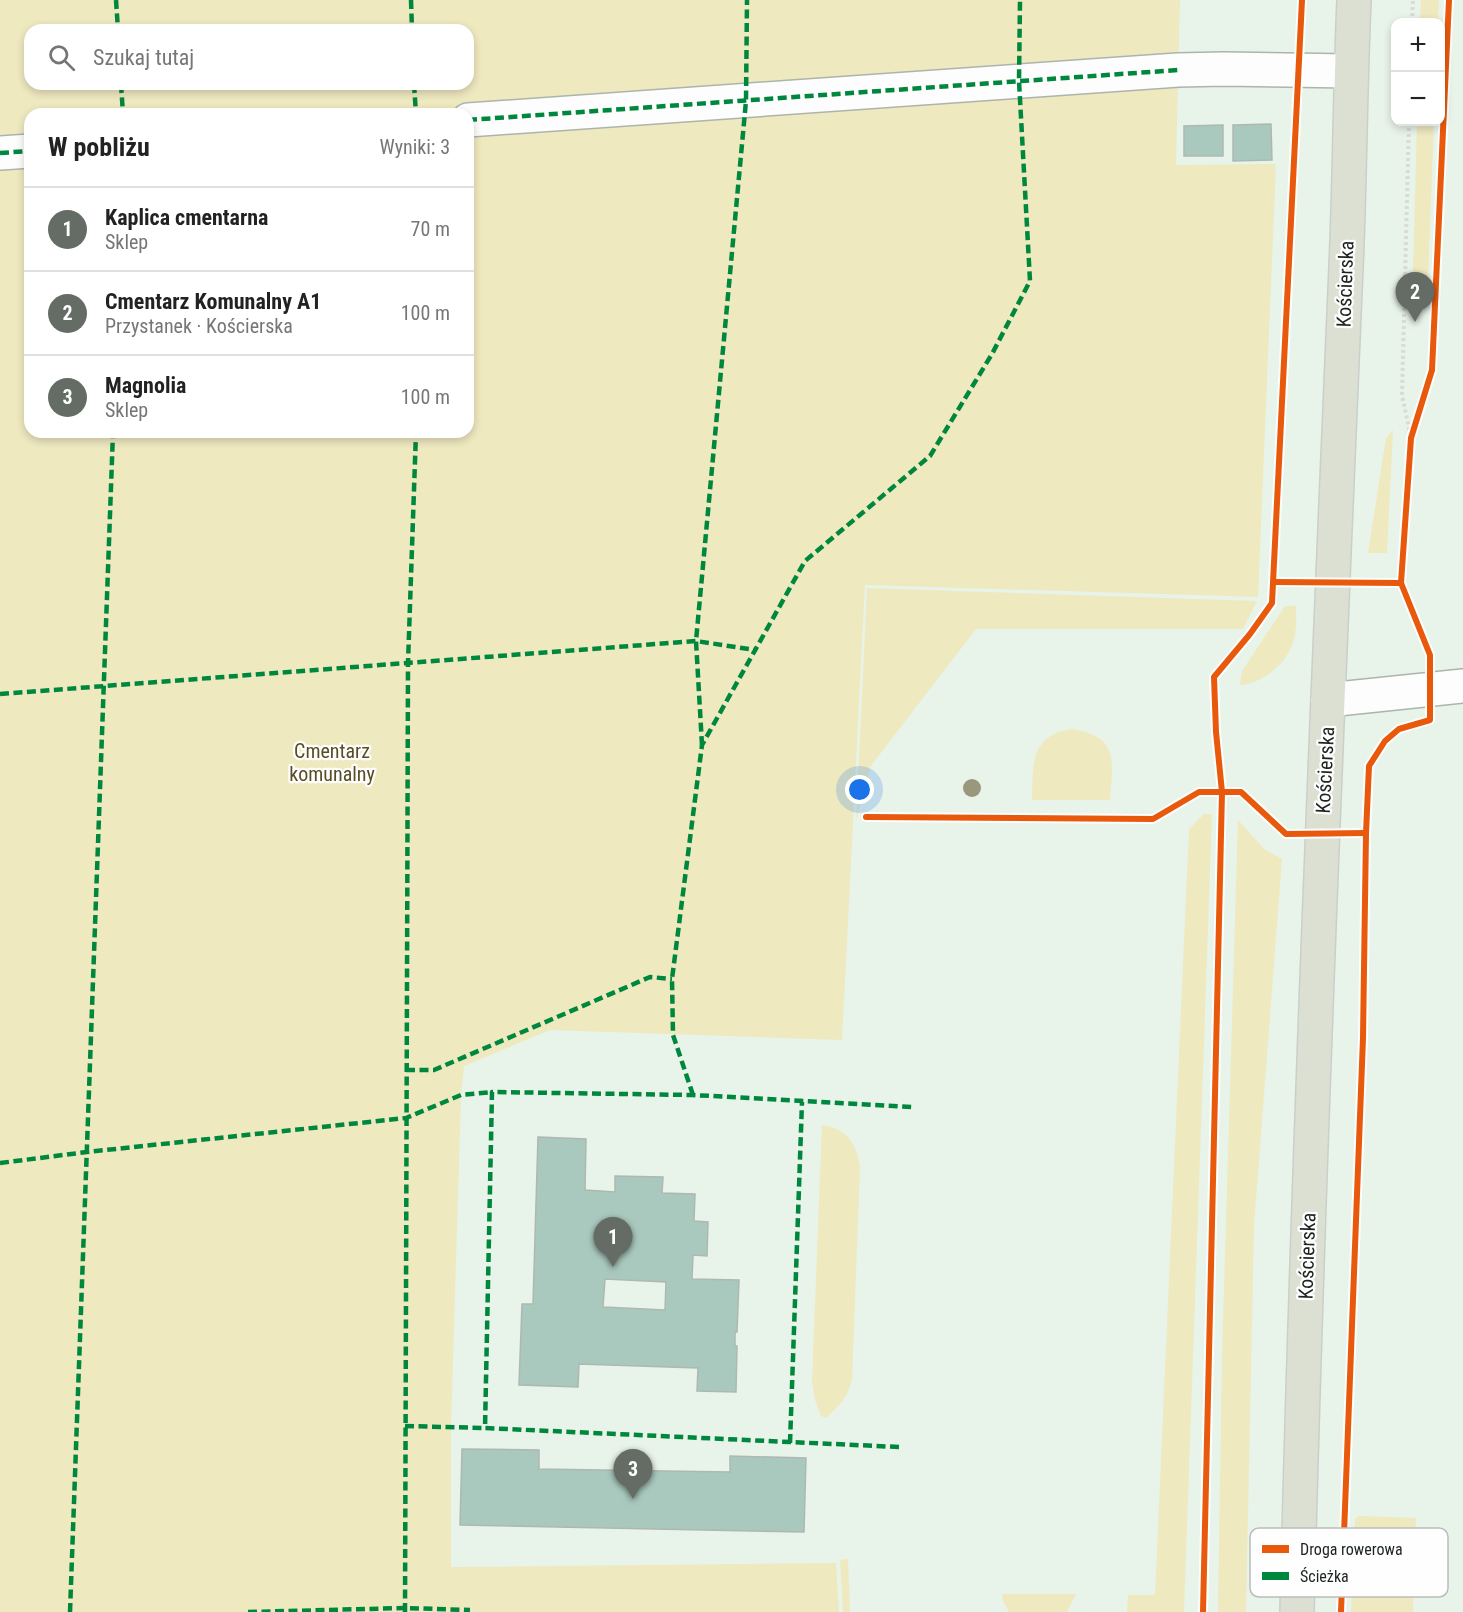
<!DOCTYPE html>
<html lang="pl">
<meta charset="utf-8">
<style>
body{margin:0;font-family:"Roboto Condensed",sans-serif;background:#f6f6f6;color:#222}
.controls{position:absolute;right:18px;top:18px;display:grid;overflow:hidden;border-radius:12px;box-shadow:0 3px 9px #0003}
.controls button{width:54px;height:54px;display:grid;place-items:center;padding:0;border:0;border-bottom:2px solid #e0e0e0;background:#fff;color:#222;font:30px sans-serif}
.you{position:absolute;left:860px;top:790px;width:21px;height:21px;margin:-15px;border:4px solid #fff;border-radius:50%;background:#1a73e8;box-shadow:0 0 0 9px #1a73e833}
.badge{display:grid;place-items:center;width:39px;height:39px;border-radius:50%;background:#646c65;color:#fff;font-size:20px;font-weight:700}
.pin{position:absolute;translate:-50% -50px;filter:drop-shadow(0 2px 3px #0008)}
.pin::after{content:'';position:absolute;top:32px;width:21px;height:18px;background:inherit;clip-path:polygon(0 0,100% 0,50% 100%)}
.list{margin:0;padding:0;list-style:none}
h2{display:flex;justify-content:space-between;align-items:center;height:78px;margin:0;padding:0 24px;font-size:26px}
h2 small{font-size:20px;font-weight:400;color:#767676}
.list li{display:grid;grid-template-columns:39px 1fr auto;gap:18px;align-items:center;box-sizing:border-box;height:84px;padding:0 24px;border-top:2px solid #e0e0e0}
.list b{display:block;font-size:22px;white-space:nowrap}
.list p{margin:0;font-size:20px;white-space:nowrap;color:#767676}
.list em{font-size:20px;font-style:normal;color:#767676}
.icon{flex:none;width:33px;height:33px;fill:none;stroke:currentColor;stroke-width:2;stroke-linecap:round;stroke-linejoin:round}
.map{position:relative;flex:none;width:1463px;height:1612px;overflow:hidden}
.search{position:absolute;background:#fff;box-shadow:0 3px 9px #0003;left:24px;top:24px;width:450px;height:66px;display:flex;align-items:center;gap:15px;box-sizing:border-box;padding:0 21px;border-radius:18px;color:#767676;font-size:22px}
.panel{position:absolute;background:#fff;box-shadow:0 3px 9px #0003;left:24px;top:108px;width:450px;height:330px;border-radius:18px}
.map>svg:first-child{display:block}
</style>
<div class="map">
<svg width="1463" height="1612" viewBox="0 0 1463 1612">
<rect width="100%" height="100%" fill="#e8f3e9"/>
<g fill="#efe9c0" fill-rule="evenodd">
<path d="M0,0H1180L1176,165L1276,164L1258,597L865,585L842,1040L550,1030L464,1066L461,1095L451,1427V1567L836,1563L839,1612H0ZM30,30H468V84H30ZM30,114H468V432H30Z"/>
<path d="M1421,0H1439L1438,22H1420Z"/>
<path d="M1417,122H1434L1427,305L1412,307Z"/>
<path d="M1393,430L1387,553H1368L1386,438Z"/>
<path d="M867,588L1257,601L1243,629H976L870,767L856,821Z"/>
<path d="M1285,606H1296C1296,617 1297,628 1294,639C1288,663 1264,683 1240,685L1242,671Z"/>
<path d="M1072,729C1119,737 1113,760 1110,800H1032C1033,767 1029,735 1072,729Z"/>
<path d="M1204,814H1212L1184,1612H1127L1128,1595H1155L1189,829Z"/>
<path d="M1238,820L1264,849L1282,859L1254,1226L1246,1612H1218L1222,1355Z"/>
<path d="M822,1125C847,1129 856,1143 860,1167L852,1380C848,1397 839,1406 826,1418L821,1416L815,1400L812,1381Z"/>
<path d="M1359,1516L1416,1518L1413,1612H1351L1355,1519Z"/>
<path d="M848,1559L850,1612H843L840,1560Z"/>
<path d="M1002,1594H1076L1067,1612H1009L1003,1601Z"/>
</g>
<g fill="#aac9be" stroke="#aeb8b2" stroke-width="1.5" fill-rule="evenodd">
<path d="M1271,124L1272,160L1233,161V125Z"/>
<path d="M1223,125V156H1184V126Z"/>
<path d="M538,1137L586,1139L585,1190L615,1192V1176L663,1177L662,1193L695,1194L694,1221L708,1222L707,1256L693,1255L692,1279L739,1280L737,1332H735V1346H737L736,1392L697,1391L698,1368L579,1364L578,1387L519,1385L522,1304H533ZM605,1279L666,1282L665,1310L603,1307Z"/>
<path d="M462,1449L539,1450V1469L730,1472V1456L806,1458L804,1532L460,1525Z"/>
</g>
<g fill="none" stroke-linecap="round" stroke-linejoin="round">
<defs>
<g id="minor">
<path d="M468,120L1178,70L1224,69L1351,71"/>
<path d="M0,153L30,151"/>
<path d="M1328,700L1463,686"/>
</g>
<path id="major" d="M1297,1612C1308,1164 1327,715 1346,267C1350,178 1350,89 1354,0"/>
</defs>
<use href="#minor" stroke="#acb4ac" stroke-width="36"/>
<use href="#major" stroke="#cacfca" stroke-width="36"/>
<g stroke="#d8dbd8" stroke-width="4" stroke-dasharray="3 3" stroke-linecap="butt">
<path d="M1412,22L1413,0"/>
<path d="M1409,122L1402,395L1411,438"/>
</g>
<use href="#minor" stroke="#fcfdfc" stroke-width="33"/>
<use href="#major" stroke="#dce0d3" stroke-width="33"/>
<g stroke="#00873e" stroke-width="4.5" stroke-dasharray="9 4.5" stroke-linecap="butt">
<path d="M116,0L118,30"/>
<path d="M411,0L412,30"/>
<path d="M121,84L123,114"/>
<path d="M414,84L416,114"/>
<path d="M468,120L1178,70"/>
<path d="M0,153L30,151"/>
<path d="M0,694L696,641L755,650"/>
<path d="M702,745L696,641L746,101L747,0"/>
<path d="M406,1070H434L650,977L672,979"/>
<path d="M693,1095L673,1035L672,979L702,745L805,561L930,456L992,354L1030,281L1019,81L1020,0"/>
<path d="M0,1163L87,1152L406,1118L461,1095L492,1092"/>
<path d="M405,1426L485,1428"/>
<path d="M790,1443L802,1102"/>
<path d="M899,1447L485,1428L492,1092L693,1095L913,1107"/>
<path d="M70,1612L113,432"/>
<path d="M248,1612L405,1608L470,1610"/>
<path d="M405,1612L408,663L416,432"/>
</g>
<defs>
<g id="cycleway">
<path d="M1274,582L1401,583"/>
<path d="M866,817L1153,819L1199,792H1241L1286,834L1366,833"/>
<path d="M1203,1612L1222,792L1216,732L1214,677L1250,634L1272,603L1302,0"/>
<path d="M1341,1612L1363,1038L1366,833L1369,766L1385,741L1399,729L1430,720V655L1401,583L1411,438L1432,370L1449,0"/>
</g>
</defs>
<use href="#cycleway" stroke="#fefefe" stroke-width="10"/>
<use href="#cycleway" stroke="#e8590c" stroke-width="6"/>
</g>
<circle fill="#99977c" cx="972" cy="788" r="9"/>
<g text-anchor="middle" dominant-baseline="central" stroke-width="4.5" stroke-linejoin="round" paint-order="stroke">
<g font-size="20" fill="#1d241e" stroke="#fefefe">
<text transform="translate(1345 284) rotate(-88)">Kościerska</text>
<text transform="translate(1325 770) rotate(-87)">Kościerska</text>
<text transform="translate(1307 1256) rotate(-88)">Kościerska</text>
</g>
<g font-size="20" fill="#584c22" stroke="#fefefe">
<text x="332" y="751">Cmentarz<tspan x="332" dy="23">komunalny</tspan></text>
</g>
</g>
<rect x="1250" y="1528" width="198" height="69" rx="9" fill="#fefefe" stroke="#babdbb" stroke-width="1.5"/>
<rect x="1262" y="1545" width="27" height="8" fill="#e8590c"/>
<rect x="1262" y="1572" width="27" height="8" fill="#00873e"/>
<g font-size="16" fill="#1d241e">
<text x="1300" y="1555">Droga rowerowa</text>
<text x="1300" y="1582">Ścieżka</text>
</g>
</svg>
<div class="controls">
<button>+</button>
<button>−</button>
</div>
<div class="you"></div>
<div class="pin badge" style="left:613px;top:1267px">1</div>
<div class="pin badge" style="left:1415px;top:322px">2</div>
<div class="pin badge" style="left:633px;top:1499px">3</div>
<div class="search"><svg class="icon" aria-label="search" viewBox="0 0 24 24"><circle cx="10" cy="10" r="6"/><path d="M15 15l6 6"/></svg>Szukaj tutaj</div>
<section class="panel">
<h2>W pobliżu<small>Wyniki: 3</small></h2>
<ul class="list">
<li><span class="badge">1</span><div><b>Kaplica cmentarna</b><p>Sklep</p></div><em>70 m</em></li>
<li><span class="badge">2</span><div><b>Cmentarz Komunalny A1</b><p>Przystanek · Kościerska</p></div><em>100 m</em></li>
<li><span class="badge">3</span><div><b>Magnolia</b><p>Sklep</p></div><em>100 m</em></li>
</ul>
</section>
</div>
